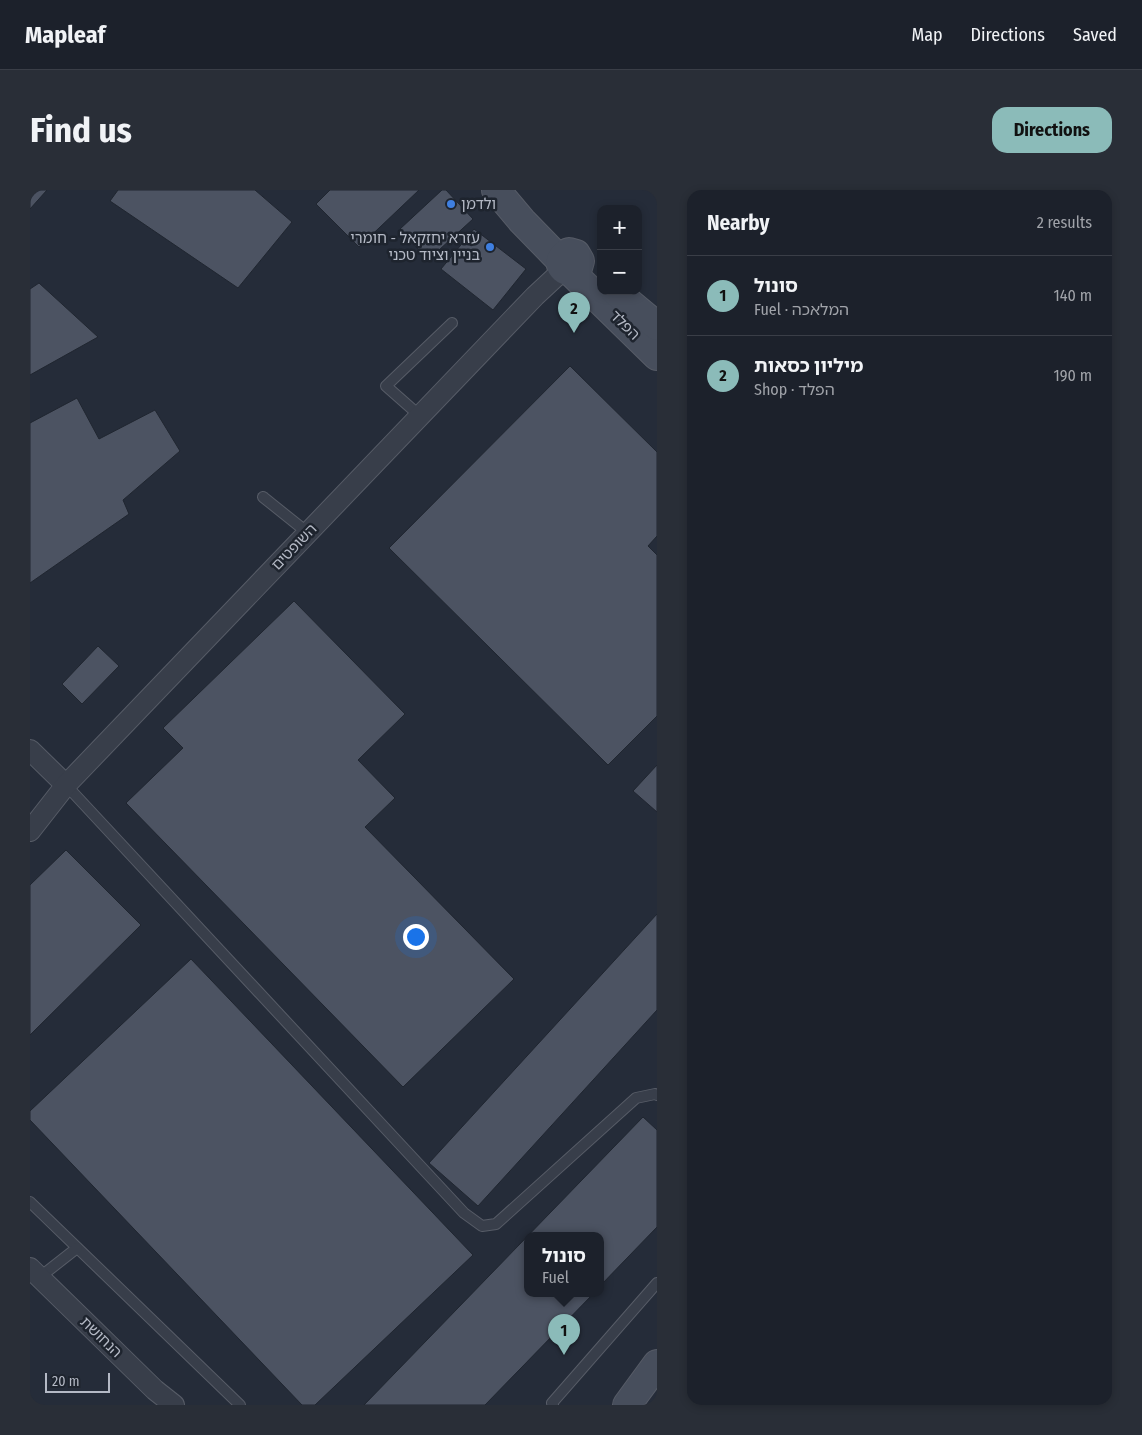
<!DOCTYPE html>
<meta charset="utf-8">
<style>
body{margin:0;font-family:"Fira Sans Condensed","Noto Sans Hebrew",sans-serif;background:#292e37;color:#f1f3f6}
.controls{position:absolute;right:15px;top:15px;display:grid;overflow:hidden;border-radius:10px;box-shadow:0 2px 8px #0003}
.controls button{width:45px;height:45px;display:grid;place-items:center;padding:0;border:0;border-bottom:1px solid #3a3e47;background:#1c212b;color:#f1f3f6;font:25px sans-serif}
.scale{position:absolute;left:15px;bottom:12px;width:65px;box-sizing:border-box;padding-left:5px;border:2px solid #b4b9c5;border-top:0;font-size:14px;line-height:18px;white-space:nowrap;color:#b4b9c5;-webkit-text-stroke:4px #1e242e;paint-order:stroke}
.you{position:absolute;left:385px;top:746px;width:18px;height:18px;margin:-12px;border:4px solid #fff;border-radius:50%;background:#1a73e8;box-shadow:0 0 0 8px #1a73e833}
.badge{display:grid;place-items:center;width:32px;height:32px;border-radius:50%;background:#8bbbb9;color:#111;font-size:16px;font-weight:700}
.pin{position:absolute;translate:-50% -41px;filter:drop-shadow(0 1px 2px #0008)}
.pin::after{content:'';position:absolute;top:26px;width:18px;height:15px;background:inherit;clip-path:polygon(0 0,100% 0,50% 100%)}
.popup{position:absolute;left:494px;top:1042px;width:80px;height:65px;box-sizing:border-box;display:grid;place-content:center;border-radius:10px;background:#1c212b;filter:drop-shadow(0 1px 4px #0005);font-size:16px;white-space:nowrap;color:#a0a3a9}
.popup b{font-size:19px;color:#f1f3f6}
.popup::after{content:'';position:absolute;left:50%;top:100%;margin-left:-10px;border:10px solid transparent;border-top-color:#1c212b}
.list{margin:0;padding:0;list-style:none}
h2{display:flex;justify-content:space-between;align-items:center;height:65px;margin:0;padding:0 20px;font-size:21px}
h2 small{font-size:16px;font-weight:400;color:#a0a3a9}
.list li{display:grid;grid-template-columns:32px 1fr auto;gap:15px;align-items:center;box-sizing:border-box;height:80px;padding:0 20px;border-top:1px solid #3a3e47}
.list b{display:block;font-size:19px;white-space:nowrap}
.list p{margin:0;font-size:16px;white-space:nowrap;color:#a0a3a9}
.list em{font-size:16px;font-style:normal;color:#a0a3a9}
.map{position:relative;flex:none;width:627px;height:1215px;overflow:hidden;border-radius:15px}
header{display:flex;align-items:center;gap:30px;box-sizing:border-box;height:70px;padding:0 25px;background:#1c212b;border-bottom:1px solid #3a3e47}
header strong{font-size:24px}
nav{display:flex;gap:28px;margin-inline-start:auto;font-size:18px}
.intro{display:flex;align-items:center;justify-content:space-between;box-sizing:border-box;height:120px;padding:0 30px}
h1{margin:0;font-size:35px}
.button{padding:12px 22px;border-radius:15px;background:#8bbbb9;color:#111;font-size:18px;font-weight:700}
main{display:flex;gap:30px;padding:0 30px}
aside{flex:1;background:#1c212b;border-radius:15px;box-shadow:0 2px 8px #0003}
.map>svg:first-child{display:block}
</style>
<header>
<strong>Mapleaf</strong>
<nav><a>Map</a><a>Directions</a><a>Saved</a></nav>
</header>
<div class="intro"><h1>Find us</h1><a class="button">Directions</a></div>
<main>
<div class="map">
<svg width="627" height="1215" viewBox="0 0 627 1215">
<rect width="100%" height="100%" fill="#252c39"/>
<g fill="#4c5362" stroke="#202630">
<path d="M0,0H17L0,19Z"/>
<path d="M88,0H225L262,32L208,98L80,11Z"/>
<path d="M300,0H389L329,57L286,14Z"/>
<path d="M412,0H416L443,29L398,70L370,39Z"/>
<path d="M444,39L496,79L463,120L411,79Z"/>
<path d="M9,93L68,147L0,185V99Z"/>
<path d="M540,176L627,262V346L618,356L627,365V526L578,575L359,358Z"/>
<path d="M47,208L69,249L125,220L150,261L93,310L99,324L0,393V233Z"/>
<path d="M264,411L375,524L328,570L365,608L335,637L484,789L373,897L96,613L153,558L133,538Z"/>
<path d="M68,456L89,476L52,514L32,494Z"/>
<path d="M627,575V622L603,601Z"/>
<path d="M36,660L111,735L0,845V695Z"/>
<path d="M627,724V820L448,1016L399,973Z"/>
<path d="M161,769L443,1065L285,1215H272L0,930V921Z"/>
<path d="M613,927L627,940V1037L570,1096V1046H498V1104H563L455,1215H334Z"/>
</g>
<g fill="none" stroke-linecap="round" stroke-linejoin="round">
<defs>
<g id="lane">
<path d="M390,226L356,196L422,133"/>
<path d="M233,307L278,343"/>
<path d="M36,595L434,1023L452,1036L466,1034L606,908L625,904L627,905"/>
<path d="M0,1012L210,1215"/>
<path d="M10,1087L47,1058"/>
<path d="M523,1215L522,1213L627,1093"/>
</g>
<g id="street">
<path d="M0,560L36,595"/>
<path d="M0,641L36,595L505,106L534,79"/>
<path d="M0,1078L125,1200L144,1215"/>
</g>
<g id="secondary">
<path d="M466,0L492,31L530,70"/>
<path d="M541,82L548,78L550,71L546,64L539,62C527,68 528,80 541,82L627,166"/>
<path d="M585,101L627,136"/>
<path d="M597,1215L627,1174"/>
</g>
</defs>
<use href="#lane" stroke="#575c67" stroke-width="12"/>
<use href="#street" stroke="#575c67" stroke-width="22"/>
<use href="#secondary" stroke="#575c67" stroke-width="30"/>
<use href="#lane" stroke="#383e4a" stroke-width="10"/>
<use href="#street" stroke="#383e4a" stroke-width="20"/>
<use href="#secondary" stroke="#474e5c" stroke-width="28"/>
</g>
<g fill="#3f7fe0" stroke="#1e242e" stroke-width="2">
<circle cx="421" cy="14" r="5"/>
<circle cx="460" cy="57" r="5"/>
</g>
<g text-anchor="middle" dominant-baseline="central" stroke-width="5" stroke-linejoin="round" paint-order="stroke">
<g font-size="15" fill="#b4b9c5" stroke="#1e242e" text-anchor="start">
<text x="431" y="14">ולדמן</text>
<text x="450" y="48" text-anchor="end">עזרא יחזקאל - חומרי<tspan x="450" dy="17">בניין וציוד טכני</tspan></text>
</g>
<g font-size="15" fill="#b4b9c5" stroke="#1e242e">
<text transform="translate(595 135) rotate(45)">הפלד</text>
<text transform="translate(264 357) rotate(-46)">השופטים</text>
<text transform="translate(71 1147) rotate(44)">הנחושת</text>
</g>
</g>
</svg>
<div class="controls">
<button>+</button>
<button>−</button>
</div>
<div class="scale">20 m</div>
<div class="you"></div>
<div class="pin badge" style="left:534px;top:1165px">1</div>
<div class="popup"><b>סונול</b>Fuel</div>
<div class="pin badge" style="left:544px;top:143px">2</div>
</div>
<aside>
<h2>Nearby<small>2 results</small></h2>
<ul class="list">
<li><span class="badge">1</span><div><b>סונול</b><p>Fuel · המלאכה</p></div><em>140 m</em></li>
<li><span class="badge">2</span><div><b>מיליון כסאות</b><p>Shop · הפלד</p></div><em>190 m</em></li>
</ul>
</aside>
</main>
